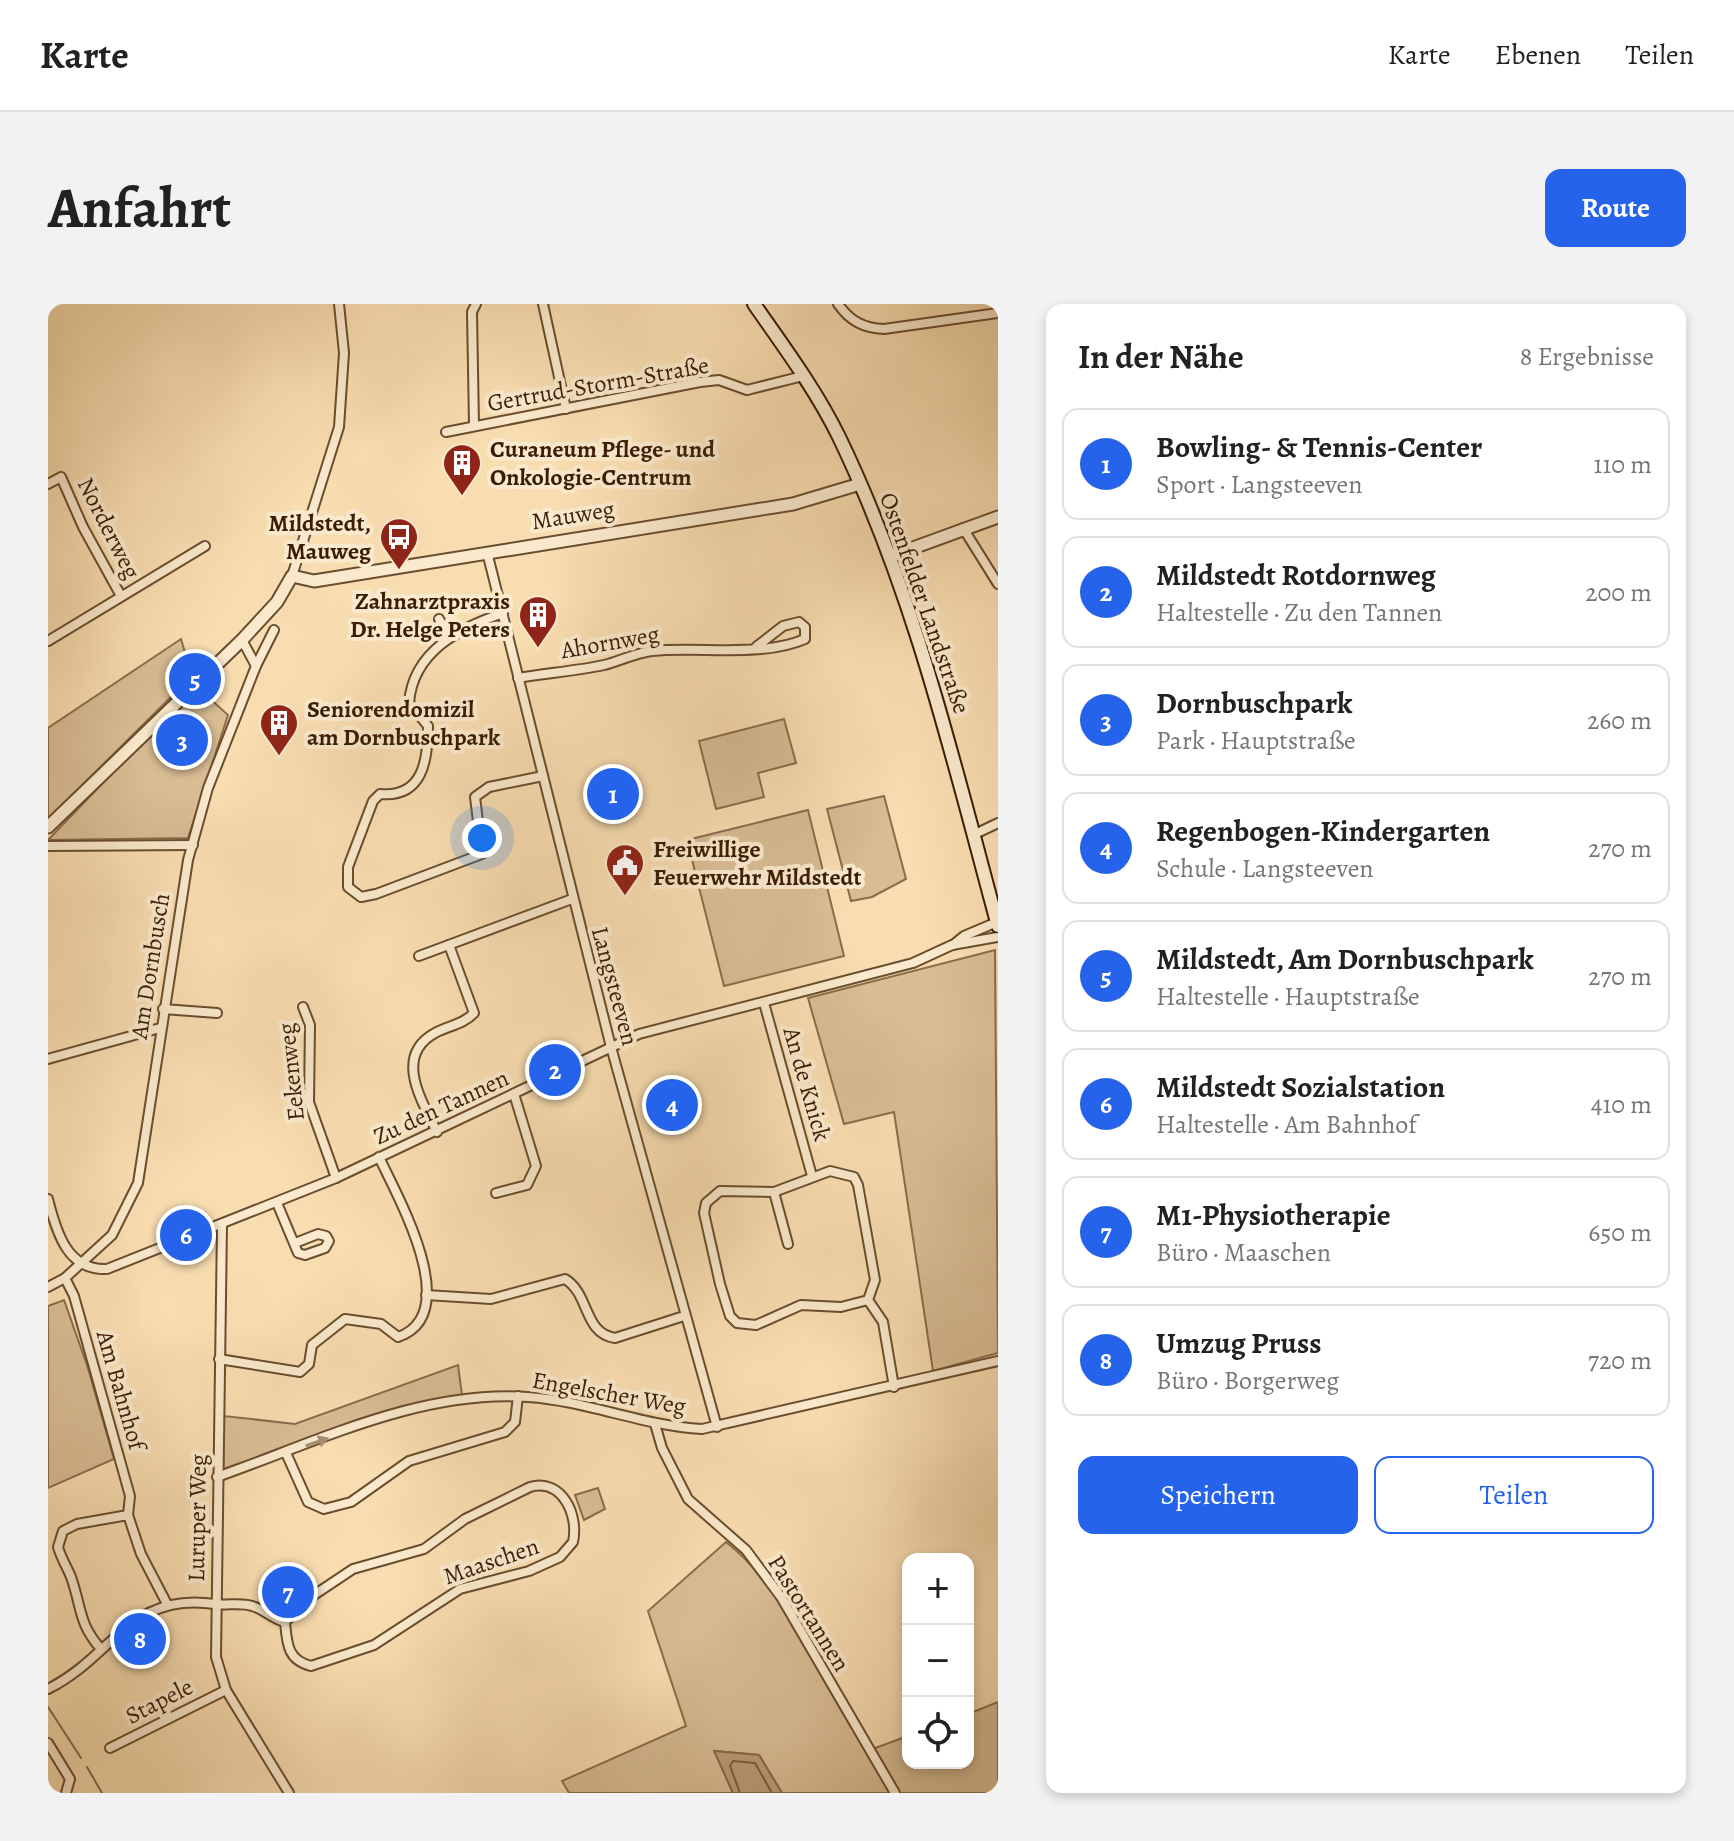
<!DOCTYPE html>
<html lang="de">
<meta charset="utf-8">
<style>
body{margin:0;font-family:Alegreya,serif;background:#f2f2f2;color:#222}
.controls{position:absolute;right:24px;bottom:24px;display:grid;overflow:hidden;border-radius:16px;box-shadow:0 4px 12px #0003}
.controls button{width:72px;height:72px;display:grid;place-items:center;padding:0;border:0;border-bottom:2px solid #e0e0e0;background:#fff;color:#222;font:40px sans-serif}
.you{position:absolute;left:434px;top:534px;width:28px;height:28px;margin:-20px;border:6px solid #fff;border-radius:50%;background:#1a73e8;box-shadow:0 0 0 12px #1a73e833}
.badge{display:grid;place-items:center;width:52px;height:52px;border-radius:50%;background:#2563eb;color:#fff;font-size:26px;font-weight:700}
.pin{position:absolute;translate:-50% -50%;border:4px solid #fff;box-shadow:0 2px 8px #0006}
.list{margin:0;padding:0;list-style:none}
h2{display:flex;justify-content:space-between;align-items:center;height:104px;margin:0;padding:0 32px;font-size:34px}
h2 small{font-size:26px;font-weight:400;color:#767676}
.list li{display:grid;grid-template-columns:52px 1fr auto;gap:24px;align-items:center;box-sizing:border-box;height:112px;margin:0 16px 16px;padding:0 16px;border:2px solid #e0e0e0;border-radius:16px}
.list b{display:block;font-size:30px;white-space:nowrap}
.list p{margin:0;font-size:26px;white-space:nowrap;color:#767676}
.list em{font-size:26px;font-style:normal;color:#767676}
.actions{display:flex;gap:16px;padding:24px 32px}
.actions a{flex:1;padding:18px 0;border:2px solid #2563eb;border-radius:16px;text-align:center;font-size:28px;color:#2563eb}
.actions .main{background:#2563eb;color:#fff}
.icon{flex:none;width:44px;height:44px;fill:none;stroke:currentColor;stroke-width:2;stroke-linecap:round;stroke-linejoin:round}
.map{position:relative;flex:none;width:950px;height:1489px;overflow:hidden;border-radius:16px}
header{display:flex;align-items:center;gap:48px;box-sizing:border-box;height:112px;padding:0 40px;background:#fff;border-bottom:2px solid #e0e0e0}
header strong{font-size:38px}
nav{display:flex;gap:44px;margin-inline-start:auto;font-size:28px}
.intro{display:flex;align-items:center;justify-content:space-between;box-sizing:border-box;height:192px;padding:0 48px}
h1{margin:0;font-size:56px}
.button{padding:20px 36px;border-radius:16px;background:#2563eb;color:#fff;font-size:28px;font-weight:700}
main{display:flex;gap:48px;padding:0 48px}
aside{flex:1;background:#fff;border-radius:16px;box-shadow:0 4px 12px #0003}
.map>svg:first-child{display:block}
</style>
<header>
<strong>Karte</strong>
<nav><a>Karte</a><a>Ebenen</a><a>Teilen</a></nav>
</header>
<div class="intro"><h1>Anfahrt</h1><a class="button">Route</a></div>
<main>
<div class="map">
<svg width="950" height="1489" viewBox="0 0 950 1489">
<rect width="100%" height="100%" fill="#f8ddb0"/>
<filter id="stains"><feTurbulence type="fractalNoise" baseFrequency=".0025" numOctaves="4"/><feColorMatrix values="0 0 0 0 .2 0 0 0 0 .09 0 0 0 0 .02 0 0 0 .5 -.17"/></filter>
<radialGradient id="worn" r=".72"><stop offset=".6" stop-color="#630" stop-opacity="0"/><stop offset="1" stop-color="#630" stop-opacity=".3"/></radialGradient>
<g fill="#d8bc93" stroke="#8a6c4b" stroke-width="2">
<path d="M133,335L144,372L0,515V424Z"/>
<path d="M148,382L180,411L140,534L0,536Z"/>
<path d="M736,415L748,459L710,469L716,493L668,505L651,437Z"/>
<path d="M836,492L858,575L824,593L803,597L779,505Z"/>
<path d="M760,506L796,652L676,682L639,536Z"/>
<path d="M947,646L950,1049L885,1067L846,808L796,820L760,694Z"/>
<path d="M16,996L39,1061L66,1155L0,1184V1002Z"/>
<path d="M410,1061L414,1091L356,1102L175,1165L176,1112L247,1120Z"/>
<path d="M550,1184L557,1205L536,1216L527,1191Z"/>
<path d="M678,1238C737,1284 781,1382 819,1447L860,1432V1459H920V1410L950,1398V1489H734L711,1451L667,1447L685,1489H521L514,1477L638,1422L600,1307Z"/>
</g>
<path fill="#b89c75" stroke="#866947" stroke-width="2" d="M666,1447L711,1451L734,1489H685Z"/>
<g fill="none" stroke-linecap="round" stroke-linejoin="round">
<path stroke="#7a5c3c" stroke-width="2" d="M692,1489L682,1462L685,1457L707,1459L724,1489"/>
<g stroke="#866947" stroke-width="2">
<path d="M0,1403L33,1454"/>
<path d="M39,1463L54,1489"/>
</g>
<defs>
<g id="minor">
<path d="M495,0L518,105"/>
<path d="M790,0C802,17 815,24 836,25L950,9"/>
<path d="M426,121L424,8L428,0"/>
<path d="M398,128L652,78L671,76L699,86L755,72"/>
<path d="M0,180L13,173L35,223L73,292"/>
<path d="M915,224L950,280"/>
<path d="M439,248L563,743L669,1123"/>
<path d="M244,272L291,123L296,49L291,0"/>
<path d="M455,309C412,324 365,347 361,399L380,422C380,456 375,494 332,490L325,497L300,563V583L313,593L328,590L434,550L427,493L441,483L495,472"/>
<path d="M391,315L401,333"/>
<path d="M0,337L157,242"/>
<path d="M208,362L226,326"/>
<path d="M470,374C499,369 528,367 556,361C572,357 587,349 604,347C651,342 713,354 757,335V323L751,318L735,322L708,343"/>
<path d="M927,530L950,519"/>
<path d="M0,542L145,541"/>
<path d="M905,641L916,632L949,618"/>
<path d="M371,652L524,595"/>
<path d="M716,699L764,872"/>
<path d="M255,703L262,721L261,798L288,874"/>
<path d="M115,705L169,709"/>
<path d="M0,755L112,724"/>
<path d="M389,828C374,797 345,752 387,729C400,722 416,720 426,709L401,641"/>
<path d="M782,867L806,873L810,881L827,976L820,996L793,1003L753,1001L708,1021L689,1019L682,1012L672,980L656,909L658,899L672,887L726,888Z"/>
<path d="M726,888L740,940"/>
<path d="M448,889L479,881L488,862L466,790"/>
<path d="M0,895C8,927 19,967 59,965L288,874L591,730L865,659L904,641L950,633"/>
<path d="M229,899L250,949L257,951L277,944L281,937L278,932L270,930L247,939"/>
<path d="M174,921L168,1353L178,1386L241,1489"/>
<path d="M17,974L26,992L82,1192L80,1211"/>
<path d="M0,983L17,974L64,931L90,879L140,556L160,484L208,362L194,336"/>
<path d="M378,991L443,995L517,975C542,990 535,1029 567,1034L636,1012"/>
<path d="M820,996L835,1018L846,1083"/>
<path d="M171,1055L252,1068L261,1060L264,1041L297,1015L333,1020L350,1033C417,1010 349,892 331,853"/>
<path d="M607,1120L614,1144L640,1195L698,1246L733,1293L847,1489"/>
<path d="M238,1149L260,1198L276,1205L303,1198L361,1157L457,1128L467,1118L470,1092"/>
<path d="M169,1173C268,1138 374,1085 480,1093C540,1097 595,1122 654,1125L950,1057"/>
<path d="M53,1345C30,1319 34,1304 23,1273C19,1263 13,1254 10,1243L15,1227L29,1220L80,1211L93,1250L119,1300"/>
<path d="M0,1385C65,1353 82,1287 167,1300C179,1302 192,1298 204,1302C216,1305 224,1315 237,1318L260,1295L305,1265L376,1245L417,1215L482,1183C514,1174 531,1211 525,1238L512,1253L481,1267L412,1285L326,1341L263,1362C239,1356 239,1339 237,1318"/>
<path d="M0,1439L22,1475L18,1489"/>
<path d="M62,1444L178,1386"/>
</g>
<g id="tertiary">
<path d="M843,252L950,213"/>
<path d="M0,523L194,336L229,298L244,272L266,277L745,200L812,180"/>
</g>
<path id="secondary" d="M706,0C736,43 768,86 791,133C866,288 905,456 950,622"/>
</defs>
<use href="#minor" stroke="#6a4d2e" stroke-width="12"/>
<use href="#tertiary" stroke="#6a4d2e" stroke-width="15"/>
<use href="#secondary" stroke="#3b1d03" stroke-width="16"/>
<use href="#minor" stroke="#fae9cc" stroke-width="8"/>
<use href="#tertiary" stroke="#fae9cc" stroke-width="11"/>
<use href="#secondary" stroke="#fae9cc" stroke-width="12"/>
</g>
<defs><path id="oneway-solid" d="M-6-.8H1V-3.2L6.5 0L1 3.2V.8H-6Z" transform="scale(2)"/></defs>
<use fill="#a48d72" href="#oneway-solid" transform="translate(269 1138) rotate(-19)"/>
<defs>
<symbol id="building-pin" viewBox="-11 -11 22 30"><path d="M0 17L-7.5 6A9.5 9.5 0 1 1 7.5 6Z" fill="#8f2418" stroke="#fae9cc"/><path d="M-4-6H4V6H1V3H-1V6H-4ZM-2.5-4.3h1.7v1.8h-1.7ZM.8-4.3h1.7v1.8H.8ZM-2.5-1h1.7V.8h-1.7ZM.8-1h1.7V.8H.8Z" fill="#fff"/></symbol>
<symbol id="bus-pin" viewBox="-11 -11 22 30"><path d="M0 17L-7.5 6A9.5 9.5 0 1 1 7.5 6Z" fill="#8f2418" stroke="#fae9cc"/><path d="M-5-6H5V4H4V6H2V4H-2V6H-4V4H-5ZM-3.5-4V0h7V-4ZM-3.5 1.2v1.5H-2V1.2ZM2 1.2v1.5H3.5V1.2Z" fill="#fff"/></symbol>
<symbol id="civic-pin" viewBox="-11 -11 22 30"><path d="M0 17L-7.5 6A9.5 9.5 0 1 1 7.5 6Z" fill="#8f2418" stroke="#fae9cc"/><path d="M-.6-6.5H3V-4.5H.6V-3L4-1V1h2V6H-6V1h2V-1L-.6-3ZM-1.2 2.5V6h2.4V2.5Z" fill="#fff"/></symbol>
</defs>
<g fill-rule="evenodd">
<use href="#building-pin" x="392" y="137" width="44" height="60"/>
<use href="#bus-pin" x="329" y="211" width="44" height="60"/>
<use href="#building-pin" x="468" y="289" width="44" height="60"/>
<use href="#building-pin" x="209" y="397" width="44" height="60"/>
<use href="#civic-pin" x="555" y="537" width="44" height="60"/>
</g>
<g text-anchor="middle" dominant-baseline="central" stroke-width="8" stroke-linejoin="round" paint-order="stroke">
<g font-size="24" fill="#3b1d03" stroke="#fae9cc">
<text transform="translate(550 80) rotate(-10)">Gertrud-Storm-Straße</text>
<text transform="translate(525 211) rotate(-9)">Mauweg</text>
<text transform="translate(61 224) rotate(63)">Norderweg</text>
<text transform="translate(877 299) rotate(71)">Ostenfelder Landstraße</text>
<text transform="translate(562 338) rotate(-10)">Ahornweg</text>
<text transform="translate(102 662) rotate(-81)">Am Dornbusch</text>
<text transform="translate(567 682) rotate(75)">Langsteeven</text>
<text transform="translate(243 768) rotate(-96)">Eekenweg</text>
<text transform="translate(759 780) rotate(74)">An de Knick</text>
<text transform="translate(393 803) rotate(-25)">Zu den Tannen</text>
<text transform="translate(73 1086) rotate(74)">Am Bahnhof</text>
<text transform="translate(561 1089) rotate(10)">Engelscher Weg</text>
<text transform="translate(149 1214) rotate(-89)">Luruper Weg</text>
<text transform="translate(443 1257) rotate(-19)">Maaschen</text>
<text transform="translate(761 1309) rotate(58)">Pastortannen</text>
<text transform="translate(111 1397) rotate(-27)">Stapele</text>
</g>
<g font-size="24" font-weight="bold" fill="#3b1d03" stroke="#fae9cc" text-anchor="start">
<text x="442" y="145">Curaneum Pflege- und<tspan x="442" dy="28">Onkologie-Centrum</tspan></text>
<text x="323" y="219" text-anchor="end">Mildstedt,<tspan x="323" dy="28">Mauweg</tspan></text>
<text x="462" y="297" text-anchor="end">Zahnarztpraxis<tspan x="462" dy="28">Dr. Helge Peters</tspan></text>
<text x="259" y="405">Seniorendomizil<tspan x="259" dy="28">am Dornbuschpark</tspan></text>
<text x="605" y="545">Freiwillige<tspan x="605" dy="28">Feuerwehr Mildstedt</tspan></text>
</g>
</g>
<rect width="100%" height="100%" filter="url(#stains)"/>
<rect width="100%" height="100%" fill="url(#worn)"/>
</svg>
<div class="controls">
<button>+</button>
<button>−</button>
<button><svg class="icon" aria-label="locate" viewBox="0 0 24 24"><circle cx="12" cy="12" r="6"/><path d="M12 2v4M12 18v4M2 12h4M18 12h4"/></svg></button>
</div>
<div class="you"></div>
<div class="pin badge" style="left:565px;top:490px">1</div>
<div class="pin badge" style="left:507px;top:766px">2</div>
<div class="pin badge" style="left:134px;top:436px">3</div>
<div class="pin badge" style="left:624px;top:801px">4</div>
<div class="pin badge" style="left:147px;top:375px">5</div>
<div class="pin badge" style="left:138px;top:931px">6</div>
<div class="pin badge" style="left:240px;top:1288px">7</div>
<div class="pin badge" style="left:92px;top:1335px">8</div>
</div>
<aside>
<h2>In der Nähe<small>8 Ergebnisse</small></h2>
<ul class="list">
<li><span class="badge">1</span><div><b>Bowling- &amp; Tennis-Center</b><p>Sport · Langsteeven</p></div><em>110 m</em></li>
<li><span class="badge">2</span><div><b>Mildstedt Rotdornweg</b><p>Haltestelle · Zu den Tannen</p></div><em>200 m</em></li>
<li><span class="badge">3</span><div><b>Dornbuschpark</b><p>Park · Hauptstraße</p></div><em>260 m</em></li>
<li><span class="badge">4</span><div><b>Regenbogen-Kindergarten</b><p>Schule · Langsteeven</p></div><em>270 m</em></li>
<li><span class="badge">5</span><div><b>Mildstedt, Am Dornbuschpark</b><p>Haltestelle · Hauptstraße</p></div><em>270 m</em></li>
<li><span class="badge">6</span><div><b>Mildstedt Sozialstation</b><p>Haltestelle · Am Bahnhof</p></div><em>410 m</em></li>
<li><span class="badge">7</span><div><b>M1-Physiotherapie</b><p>Büro · Maaschen</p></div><em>650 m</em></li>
<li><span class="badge">8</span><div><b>Umzug Pruss</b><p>Büro · Borgerweg</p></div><em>720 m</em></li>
</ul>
<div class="actions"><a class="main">Speichern</a><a>Teilen</a></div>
</aside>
</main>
